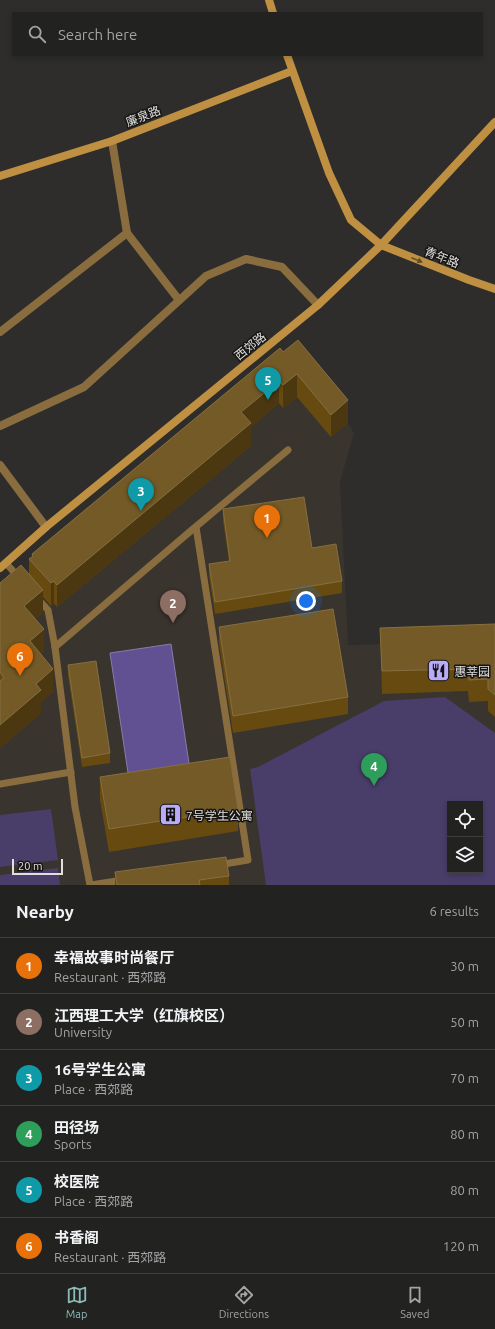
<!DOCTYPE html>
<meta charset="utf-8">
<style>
body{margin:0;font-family:Ubuntu,"Noto Sans SC",sans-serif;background:#2a2a29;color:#f1f3f6}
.controls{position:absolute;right:12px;bottom:12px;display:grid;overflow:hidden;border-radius:0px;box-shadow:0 2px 6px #0003}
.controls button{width:36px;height:36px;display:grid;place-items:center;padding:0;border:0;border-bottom:1px solid #3f3f3e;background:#222220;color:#f1f3f6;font:20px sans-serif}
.scale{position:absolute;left:12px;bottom:10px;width:51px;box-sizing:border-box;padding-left:4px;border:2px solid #e0dfdd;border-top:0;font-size:11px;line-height:14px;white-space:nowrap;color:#e0dfdd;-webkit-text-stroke:3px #161514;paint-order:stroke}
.you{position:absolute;left:306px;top:601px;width:14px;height:14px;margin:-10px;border:3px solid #fff;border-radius:50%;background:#1a73e8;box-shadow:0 0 0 6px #1a73e833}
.badge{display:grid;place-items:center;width:26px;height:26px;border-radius:50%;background:#8bbbb9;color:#fff;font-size:13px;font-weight:700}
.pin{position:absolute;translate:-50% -33px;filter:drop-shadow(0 1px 2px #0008)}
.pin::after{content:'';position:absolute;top:21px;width:14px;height:12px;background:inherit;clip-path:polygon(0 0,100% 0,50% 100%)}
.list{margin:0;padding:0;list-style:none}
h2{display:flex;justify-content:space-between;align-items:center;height:52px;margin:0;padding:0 16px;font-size:17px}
h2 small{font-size:13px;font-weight:400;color:#a2a4a5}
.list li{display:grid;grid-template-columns:26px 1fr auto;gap:12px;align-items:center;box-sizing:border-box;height:56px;padding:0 16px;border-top:1px solid #3f3f3e}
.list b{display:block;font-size:15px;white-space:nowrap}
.list p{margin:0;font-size:13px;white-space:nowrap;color:#a2a4a5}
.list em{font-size:13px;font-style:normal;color:#a2a4a5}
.icon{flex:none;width:22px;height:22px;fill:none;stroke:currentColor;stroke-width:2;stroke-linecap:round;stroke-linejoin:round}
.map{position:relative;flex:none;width:495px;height:885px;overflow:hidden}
.search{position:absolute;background:#222220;box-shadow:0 2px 6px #0003;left:12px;right:12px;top:12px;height:44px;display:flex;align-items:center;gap:10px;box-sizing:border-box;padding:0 14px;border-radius:0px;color:#a2a4a5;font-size:15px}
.sheet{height:388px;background:#222220}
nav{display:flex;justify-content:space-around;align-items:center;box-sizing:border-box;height:56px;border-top:1px solid #3f3f3e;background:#222220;font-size:11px;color:#a2a4a5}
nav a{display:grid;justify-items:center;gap:2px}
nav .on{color:#8bbbb9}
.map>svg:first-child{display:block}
</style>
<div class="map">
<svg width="495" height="885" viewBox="0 0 495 885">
<rect width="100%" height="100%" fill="#2e2d2b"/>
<path fill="#39342d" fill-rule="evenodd" d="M280,370L348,423L354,433L340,482L348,645L495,641V885H0V606ZM450,804H480V870H450Z"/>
<g fill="#483e69" fill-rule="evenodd">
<path d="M445,697L495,733V885H266L250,769L258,767L384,701ZM450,804H480V870H450Z"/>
<path d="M51,809L58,860L0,867V815Z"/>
<path d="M58,868L60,885H0V875Z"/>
</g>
<path fill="#615193" stroke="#877ca9" d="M171,644L190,770L129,779L110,653Z"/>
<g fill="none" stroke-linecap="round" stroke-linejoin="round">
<g stroke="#8a6d3e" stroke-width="7">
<path d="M196,527L248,860L218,865"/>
<path d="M6,563L19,578"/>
<path d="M37,598L48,610L55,647L75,807L90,885"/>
<path d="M55,647L193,529L288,450"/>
<path d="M0,784L71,772"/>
<path d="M91,885L123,880"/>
</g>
<g stroke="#8a6d3e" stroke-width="8">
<path d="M112,141L127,233L179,300"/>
<path d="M0,332L127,233"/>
<path d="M0,426L84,387L206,276L246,259L282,267L318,305"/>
<path d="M0,465L46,527"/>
</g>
<g stroke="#bf9041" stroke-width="8">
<path d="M269,0L273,13"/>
<path d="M287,55L329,173L351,220L381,245L469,280L495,289"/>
<path d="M0,176L112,141L292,71"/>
<path d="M0,568L46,527L318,305L381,245L495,122"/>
</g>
</g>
<g fill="#674a0f">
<path d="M280,348L348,423L331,437L297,397L283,408L279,403L251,427V446L57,607L54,603L51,606L43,597V612L35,619L44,652L41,654L53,692L41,702V713L0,748V583L29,574V559L32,557V554Z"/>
<path d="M223,509L312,548L342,581V593L215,614L209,576V564L229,561L223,521Z"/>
<path d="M495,624V717L488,711V701L469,702L468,691L382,694L380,628Z"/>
<path d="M219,627L348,697V714L233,733L219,644Z"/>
<path d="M68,665L110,753V763L82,767L68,675Z"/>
<path d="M100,777L238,809V831L109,852L100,800Z"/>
<path d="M115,872L229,876V885H115Z"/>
</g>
<g fill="#4b3811">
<path d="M297,374V397L283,408V385Z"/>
<path d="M279,381V403L251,427V446L57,607V585L241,412Z"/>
<path d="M348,400V423L331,437V415Z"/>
<path d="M54,581V603L51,606V583Z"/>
<path d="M43,590V612L24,628V606Z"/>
<path d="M44,629V652L30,664V641Z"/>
<path d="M53,669V692L41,702V713L0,748V725L36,684Z"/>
</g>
<g fill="#745a26" stroke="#856f42">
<path d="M298,340L348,400L331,415L297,374L283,385L279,381L241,412L251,423L57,585L54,581L51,583L29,559L33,556L32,554L280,348L283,352Z"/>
<path d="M304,497L312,548L336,544L342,581L215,602L209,564L230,561L223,509Z"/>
<path d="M21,565L43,590L24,606L44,629L30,641L53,669L36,684L41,690L0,725V681L4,678L0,672V583Z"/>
<path d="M333,609L348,697L233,716L219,627Z"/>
<path d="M495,624V695L488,689V679L469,680L468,669L382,671L380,628Z"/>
<path d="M96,661L110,753L82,758L68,665Z"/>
<path d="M230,757L238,809L109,829L100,777Z"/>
<path d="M226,857L229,876L199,880L200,885H117L115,872Z"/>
</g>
<defs><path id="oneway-solid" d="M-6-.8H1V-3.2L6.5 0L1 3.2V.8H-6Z"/></defs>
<use fill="#624c28" href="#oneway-solid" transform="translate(417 260) rotate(22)"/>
<defs>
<symbol id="restaurant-square" viewBox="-11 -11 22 22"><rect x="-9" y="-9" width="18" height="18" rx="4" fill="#baaaf7" stroke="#161514"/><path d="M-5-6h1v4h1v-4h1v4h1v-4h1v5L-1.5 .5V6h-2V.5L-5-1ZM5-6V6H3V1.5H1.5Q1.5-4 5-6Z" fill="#111"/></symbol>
<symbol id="building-square" viewBox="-11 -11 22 22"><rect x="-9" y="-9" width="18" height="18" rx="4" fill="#baaaf7" stroke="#161514"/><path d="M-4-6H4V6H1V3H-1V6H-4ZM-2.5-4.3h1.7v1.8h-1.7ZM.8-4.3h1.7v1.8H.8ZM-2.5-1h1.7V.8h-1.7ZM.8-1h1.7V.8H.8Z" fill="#111"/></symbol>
</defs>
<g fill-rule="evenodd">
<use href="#restaurant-square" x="426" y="658" width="25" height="25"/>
<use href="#building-square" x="158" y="802" width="25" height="25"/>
</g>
<g text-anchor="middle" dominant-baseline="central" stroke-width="3" stroke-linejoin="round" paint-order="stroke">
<g font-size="12" fill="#e0dfdd" stroke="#161514">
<text transform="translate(143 116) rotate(-21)">廉泉路</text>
<text transform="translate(442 257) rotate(22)">青年路</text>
<text transform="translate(250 346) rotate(-39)">西郊路</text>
</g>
<g font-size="12" fill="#e0dfdd" stroke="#161514" text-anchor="start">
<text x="454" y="671">惠莘园</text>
<text x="186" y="815">7号学生公寓</text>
</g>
</g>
</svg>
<div class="controls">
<button><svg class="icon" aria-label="locate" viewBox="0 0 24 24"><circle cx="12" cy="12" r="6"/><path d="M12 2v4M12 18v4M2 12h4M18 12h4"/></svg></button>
<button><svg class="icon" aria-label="layers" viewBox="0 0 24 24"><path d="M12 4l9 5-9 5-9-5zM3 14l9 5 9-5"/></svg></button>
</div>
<div class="scale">20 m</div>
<div class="you"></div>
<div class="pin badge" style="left:267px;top:538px;background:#e8710a">1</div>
<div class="pin badge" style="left:173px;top:623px;background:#8d6e63">2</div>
<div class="pin badge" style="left:141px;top:511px;background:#0f9aa8">3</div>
<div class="pin badge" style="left:374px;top:786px;background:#2e9e5b">4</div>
<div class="pin badge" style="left:268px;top:400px;background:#0f9aa8">5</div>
<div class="pin badge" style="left:20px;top:676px;background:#e8710a">6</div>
<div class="search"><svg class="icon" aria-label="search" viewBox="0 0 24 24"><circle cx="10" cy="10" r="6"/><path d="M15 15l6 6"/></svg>Search here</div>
</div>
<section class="sheet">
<h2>Nearby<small>6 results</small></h2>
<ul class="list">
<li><span class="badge" style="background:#e8710a">1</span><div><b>幸福故事时尚餐厅</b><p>Restaurant · 西郊路</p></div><em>30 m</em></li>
<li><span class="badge" style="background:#8d6e63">2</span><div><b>江西理工大学（红旗校区）</b><p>University</p></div><em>50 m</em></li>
<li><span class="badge" style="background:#0f9aa8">3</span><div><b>16号学生公寓</b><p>Place · 西郊路</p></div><em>70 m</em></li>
<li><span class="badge" style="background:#2e9e5b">4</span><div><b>田径场</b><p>Sports</p></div><em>80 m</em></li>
<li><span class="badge" style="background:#0f9aa8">5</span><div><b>校医院</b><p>Place · 西郊路</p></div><em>80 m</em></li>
<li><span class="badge" style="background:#e8710a">6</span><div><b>书香阁</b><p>Restaurant · 西郊路</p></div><em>120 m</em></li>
</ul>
</section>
<nav>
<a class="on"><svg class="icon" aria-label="map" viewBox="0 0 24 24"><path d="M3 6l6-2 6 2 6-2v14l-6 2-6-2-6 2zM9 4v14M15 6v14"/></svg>Map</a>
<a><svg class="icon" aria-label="directions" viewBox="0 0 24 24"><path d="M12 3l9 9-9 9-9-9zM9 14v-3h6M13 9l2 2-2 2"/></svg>Directions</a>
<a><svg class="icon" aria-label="saved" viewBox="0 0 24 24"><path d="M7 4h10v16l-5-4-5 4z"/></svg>Saved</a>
</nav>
